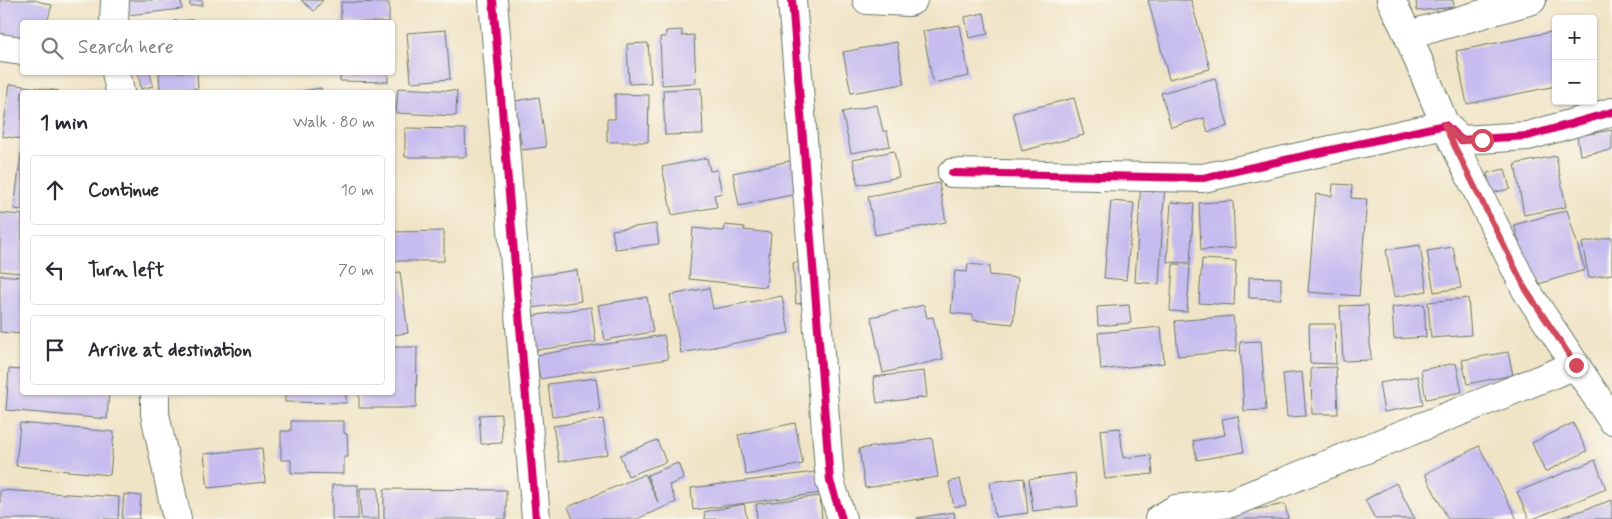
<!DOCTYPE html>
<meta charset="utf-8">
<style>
body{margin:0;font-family:Mynerve,sans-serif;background:#f2f2f3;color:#2b2b33}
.controls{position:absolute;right:15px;top:15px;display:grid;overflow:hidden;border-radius:5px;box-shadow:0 1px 4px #0004}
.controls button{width:45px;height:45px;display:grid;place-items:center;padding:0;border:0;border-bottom:1px solid #e1e1e2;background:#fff;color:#2b2b33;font:25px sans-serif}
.stop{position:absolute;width:15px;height:15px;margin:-11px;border:4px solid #d1495b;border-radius:50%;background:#fff}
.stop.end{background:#d1495b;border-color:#fff;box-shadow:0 1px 5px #0008}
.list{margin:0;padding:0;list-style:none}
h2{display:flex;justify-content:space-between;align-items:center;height:65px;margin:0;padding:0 20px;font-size:21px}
h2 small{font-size:16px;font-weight:400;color:#7c7c81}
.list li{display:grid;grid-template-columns:32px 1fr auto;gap:15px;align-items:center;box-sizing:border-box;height:70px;margin:0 10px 10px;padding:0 10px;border:1px solid #e1e1e2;border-radius:5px}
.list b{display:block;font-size:19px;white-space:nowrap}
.list em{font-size:16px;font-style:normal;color:#7c7c81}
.icon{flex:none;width:28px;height:28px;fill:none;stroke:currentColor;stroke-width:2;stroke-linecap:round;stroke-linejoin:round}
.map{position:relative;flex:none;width:1612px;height:519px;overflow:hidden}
.search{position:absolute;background:#fff;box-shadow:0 1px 4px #0004;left:20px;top:20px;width:375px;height:55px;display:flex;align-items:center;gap:12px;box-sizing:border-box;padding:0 18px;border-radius:5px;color:#7c7c81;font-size:19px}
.panel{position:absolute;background:#fff;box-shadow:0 1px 4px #0004;left:20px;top:90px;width:375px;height:305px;border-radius:5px}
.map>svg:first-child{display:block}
</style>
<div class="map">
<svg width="1612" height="519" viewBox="0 0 1612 519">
<rect width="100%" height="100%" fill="#fbf7ec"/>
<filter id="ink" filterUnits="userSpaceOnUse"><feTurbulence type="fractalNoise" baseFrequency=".02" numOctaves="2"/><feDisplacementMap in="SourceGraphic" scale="10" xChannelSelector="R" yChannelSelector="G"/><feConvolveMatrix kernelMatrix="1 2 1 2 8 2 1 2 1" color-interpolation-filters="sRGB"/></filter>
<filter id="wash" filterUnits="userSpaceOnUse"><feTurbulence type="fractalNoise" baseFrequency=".0096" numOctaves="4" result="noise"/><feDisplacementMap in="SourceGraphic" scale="20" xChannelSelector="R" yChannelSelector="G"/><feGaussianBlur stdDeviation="1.12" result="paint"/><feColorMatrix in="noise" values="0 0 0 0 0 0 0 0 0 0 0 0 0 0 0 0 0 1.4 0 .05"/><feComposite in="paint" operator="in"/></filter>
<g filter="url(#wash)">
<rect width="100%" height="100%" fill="#f0e4c6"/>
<g id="blocks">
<g fill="#c6bcef">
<path d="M0,0H34L52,5L47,22H22V39L0,33Z"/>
<path d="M126,0H181L182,9L128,15Z"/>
<path d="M190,0H202L203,5L190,6Z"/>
<path d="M301,0H323L314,11Z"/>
<path d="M1148,0H1191L1210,69L1169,79Z"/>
<path d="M1416,0H1453L1454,7L1417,11Z"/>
<path d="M341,2L389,3V22H341Z"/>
<path d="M984,13L988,34L969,38L965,17Z"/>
<path d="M193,20V22H174V21Z"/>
<path d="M960,25L969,76L933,83L923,31Z"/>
<path d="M446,30L450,79L411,82L407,33Z"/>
<path d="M682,30V36L694,35L696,83L662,85L660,37H666V31Z"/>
<path d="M1556,31V86L1467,104L1456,51Z"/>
<path d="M897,42L904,84L851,93L843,52Z"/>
<path d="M648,43L651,83L629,84L627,44Z"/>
<path d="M138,72H150L153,86L141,89Z"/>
<path d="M159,72H197L198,88L160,91Z"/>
<path d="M340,72H388V82L340,81Z"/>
<path d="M1215,78L1228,126L1208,132L1204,118L1171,127L1161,93Z"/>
<path d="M10,84L59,91L22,92V139L2,136Z"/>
<path d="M321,88L322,92H302V91Z"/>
<path d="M398,88L457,91L456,116L396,113Z"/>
<path d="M701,88L703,134L665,135L663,90Z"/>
<path d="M192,89L193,92H180Z"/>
<path d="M615,94L649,95L648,142H607V119H615Z"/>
<path d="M539,97L546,147L522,150L515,101Z"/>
<path d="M1074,98L1084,135L1022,151L1013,113Z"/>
<path d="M877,105L883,131H887L890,146L851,153L842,112Z"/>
<path d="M405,128L465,129L466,157H405Z"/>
<path d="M1612,130V150L1580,155L1577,136Z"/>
<path d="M894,151L899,177L858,185L853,159Z"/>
<path d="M21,153H22V210L14,209Z"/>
<path d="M1556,156L1566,207L1524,215L1515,164Z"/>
<path d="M707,158L710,171L717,170L722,193L714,195L717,207L672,215L662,167Z"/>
<path d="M794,160L801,193L739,206L733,173Z"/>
<path d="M1505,169L1510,189L1491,193L1487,173Z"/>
<path d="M1141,181L1165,183L1159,284L1135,282Z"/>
<path d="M939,183L946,222L875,235L868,196Z"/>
<path d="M1333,184L1352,185L1351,198L1367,199L1359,296L1308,292L1316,194L1332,196Z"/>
<path d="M1111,201L1134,203L1126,280L1104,278Z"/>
<path d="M1233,201L1235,248L1201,250L1199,203Z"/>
<path d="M1171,202L1194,204L1190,263L1167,262Z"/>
<path d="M1567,210L1585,270L1532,286L1514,225Z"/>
<path d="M0,213L22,215V273L0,271Z"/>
<path d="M656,224L659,244L615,249L612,230Z"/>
<path d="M725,225L745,227L744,230L771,233L766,287L689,279L693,228L724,231Z"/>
<path d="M444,231V261H392V232Z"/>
<path d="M1612,237V274L1589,278L1582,243Z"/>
<path d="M1420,245L1427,291L1394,297L1386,250Z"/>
<path d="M1453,247L1461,288L1434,292L1427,251Z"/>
<path d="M1202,259L1236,261L1234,305L1199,303Z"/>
<path d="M813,262L816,302L796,304L793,263Z"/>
<path d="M968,264L990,266L989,275L1018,278L1013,324L973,320V315L951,313L955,271L967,272Z"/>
<path d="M1173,264L1190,265L1187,312L1170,311Z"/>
<path d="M577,270L581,301L532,308L528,277Z"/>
<path d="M400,272L408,333L392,335V273Z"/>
<path d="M0,275L22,277V334L0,332Z"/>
<path d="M1249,277L1281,278V299L1249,298Z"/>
<path d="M709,288L713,309L782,296L789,333L681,353L670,295Z"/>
<path d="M647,297L653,332L605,340L598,305Z"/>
<path d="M1468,298L1471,335L1431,338L1428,302Z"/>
<path d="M1424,304L1426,337L1394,339L1392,307Z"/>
<path d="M924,305L927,318L933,317L943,359L883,373L871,317Z"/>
<path d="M1129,305L1131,323L1098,326L1097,307Z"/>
<path d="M1368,305L1371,360L1343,361L1340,306Z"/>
<path d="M591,307L596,342L536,350L531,316Z"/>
<path d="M1233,316L1237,351L1178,356L1175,321Z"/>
<path d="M1309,324H1335L1336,364L1310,363Z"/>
<path d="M1161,327L1164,363L1101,370L1098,333Z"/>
<path d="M664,335L668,359L540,379L536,355Z"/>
<path d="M1261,341L1266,410L1244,411L1240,342Z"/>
<path d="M392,347H417L416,408H359V392H392Z"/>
<path d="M1508,352L1513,375L1467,384L1462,360Z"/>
<path d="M1456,363L1462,392L1426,399L1421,370Z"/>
<path d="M1336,367L1338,414H1312L1311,368Z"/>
<path d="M9,369L22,370V392H109L107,419L6,410Z"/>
<path d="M924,371L927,397L877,403L873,377Z"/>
<path d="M1302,372L1306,416L1287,417L1283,374Z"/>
<path d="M1418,376L1423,405L1384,412L1379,383Z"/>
<path d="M596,378L600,411L552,417L548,384Z"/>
<path d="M285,392H346V403L285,402Z"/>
<path d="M501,414L502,443L481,444L479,415Z"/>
<path d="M1238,416L1244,452L1197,460L1193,441L1225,435L1222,419Z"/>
<path d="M603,419L608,454L559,462L553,426Z"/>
<path d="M291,421H344V433L347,434L348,457H344V474L291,473V460H281V431H291Z"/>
<path d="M20,423L114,432L110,475L16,466Z"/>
<path d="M795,423L803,464L746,475L738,435Z"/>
<path d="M1573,423L1587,451L1545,472L1532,443Z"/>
<path d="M1120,428L1123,458L1151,455L1153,474L1105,479L1100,430Z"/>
<path d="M932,438L938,477L865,488L859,449Z"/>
<path d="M657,440L666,462L628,476L620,455Z"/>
<path d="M1479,446L1517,519H1448L1425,474Z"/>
<path d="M262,448L265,482L208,488L204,454Z"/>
<path d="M1595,460L1606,489L1533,519H1529L1517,492Z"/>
<path d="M678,463L684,479L669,485L676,502L637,519H573L568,507L645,474L658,502L647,475Z"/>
<path d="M815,472L816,482L828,480L829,492L693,510L691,488Z"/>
<path d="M1075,473L1078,506L1033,511L1029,479Z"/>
<path d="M1024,478L1028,513L995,517L990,482Z"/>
<path d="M960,479L966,505L954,507L949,482Z"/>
<path d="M1396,483L1415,519H1375L1365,500Z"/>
<rect x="332" y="485" width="26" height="34"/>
<path d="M360,488H378L379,519H361Z"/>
<path d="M384,489L506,490V519H384Z"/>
<path d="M0,490L119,497L118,519H0Z"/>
<path d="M124,494L141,496L139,519H122Z"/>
<path d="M820,496L822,519H757L756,504Z"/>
<path d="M1612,500V519H1557Z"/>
<path d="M744,504L747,519H705L704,512Z"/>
<path d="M1285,504L1288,519H1232L1231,514Z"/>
<path d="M954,512L955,519H917V518Z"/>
</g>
</g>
</g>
<g filter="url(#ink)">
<use href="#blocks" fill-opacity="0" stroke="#687767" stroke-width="1"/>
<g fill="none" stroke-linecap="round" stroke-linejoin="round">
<defs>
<g id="minor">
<path d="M493,0L536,519"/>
<path d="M792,0L830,481L842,519"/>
<path d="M867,0L909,2L913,0"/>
<path d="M1391,0L1408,35L1445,125L1526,290L1612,420"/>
<path d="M114,22L115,0"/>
<path d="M1408,35L1532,0"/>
<path d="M0,48L22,51"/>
<path d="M116,72L120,92"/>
<path d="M952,173L1203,178L1445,125L1461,140L1528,136L1612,112"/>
<path d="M155,392V414L177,519"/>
<path d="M1159,519L1176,509L1231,503L1576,365"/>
</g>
</defs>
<use href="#minor" stroke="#687767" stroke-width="30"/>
<use href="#minor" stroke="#fff" stroke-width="28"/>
<defs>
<g id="cycleway">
<path d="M493,0L536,519"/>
<path d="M792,0L830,481L842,519"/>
<path d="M952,173L1203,178L1445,125L1461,140L1528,136L1612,112"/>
</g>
</defs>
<use href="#cycleway" stroke="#fbf7ec" stroke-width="11"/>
<use href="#cycleway" stroke="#d6006c" stroke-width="8"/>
</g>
</g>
<g fill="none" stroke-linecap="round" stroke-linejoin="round" filter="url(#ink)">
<path stroke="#d1495b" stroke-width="6" d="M1482,140H1461L1444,125L1526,290L1576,365"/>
</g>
</svg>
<div class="controls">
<button>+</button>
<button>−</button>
</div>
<div class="stop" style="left:1482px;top:140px"></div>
<div class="stop end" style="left:1576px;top:365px"></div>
<div class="search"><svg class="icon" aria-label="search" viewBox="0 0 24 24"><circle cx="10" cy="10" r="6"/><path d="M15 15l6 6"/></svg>Search here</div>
<section class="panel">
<h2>1 min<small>Walk · 80 m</small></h2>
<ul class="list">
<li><svg class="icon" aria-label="ahead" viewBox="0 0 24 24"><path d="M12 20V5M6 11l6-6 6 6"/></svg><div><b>Continue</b></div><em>10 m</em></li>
<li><svg class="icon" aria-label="left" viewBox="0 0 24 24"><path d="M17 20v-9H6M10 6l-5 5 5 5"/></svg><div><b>Turn left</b></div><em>70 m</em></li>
<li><svg class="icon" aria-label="arrive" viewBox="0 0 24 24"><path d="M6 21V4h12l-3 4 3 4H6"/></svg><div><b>Arrive at destination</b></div></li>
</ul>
</section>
</div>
